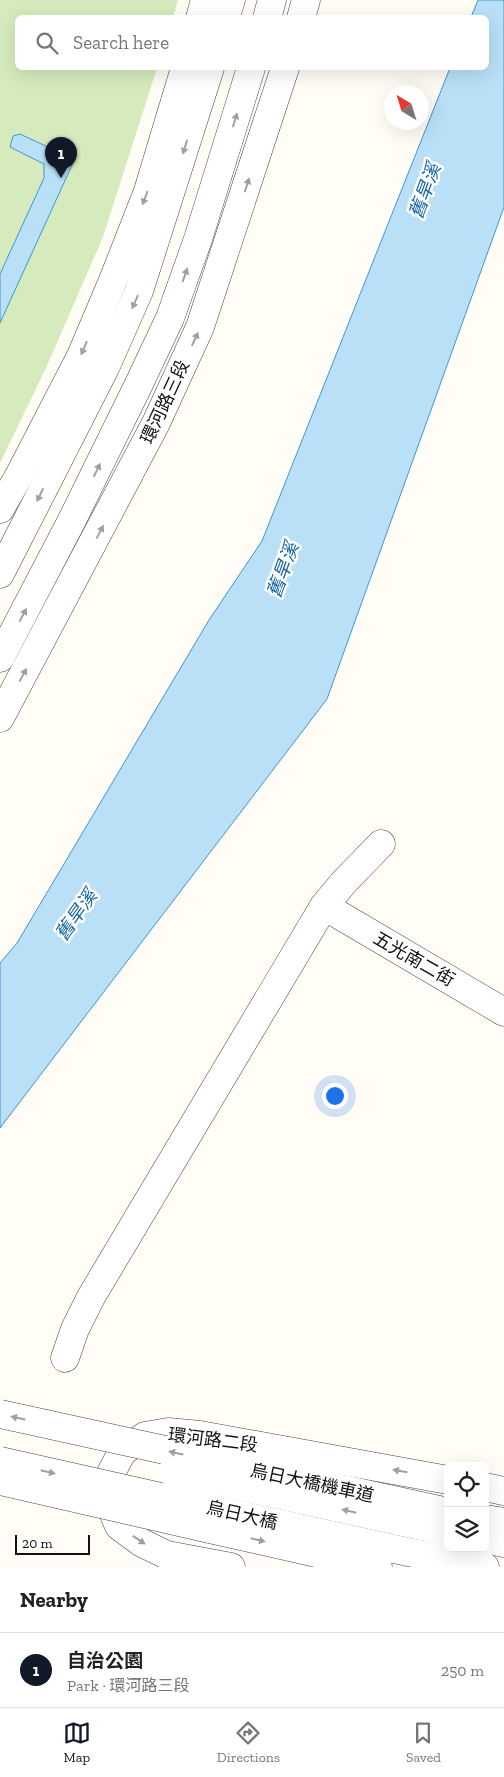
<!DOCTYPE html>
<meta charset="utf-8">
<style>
body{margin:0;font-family:"Zilla Slab","Noto Sans TC",serif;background:#f2f2f2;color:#222}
.controls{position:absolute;right:15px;bottom:15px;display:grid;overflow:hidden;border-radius:8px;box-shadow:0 5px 20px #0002}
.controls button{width:45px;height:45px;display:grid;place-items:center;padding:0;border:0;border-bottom:1px solid #e0e0e0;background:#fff;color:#222;font:25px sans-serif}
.compass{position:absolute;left:384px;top:85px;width:45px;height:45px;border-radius:50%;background:#fff;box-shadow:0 5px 20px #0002;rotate:322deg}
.scale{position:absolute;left:15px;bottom:12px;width:75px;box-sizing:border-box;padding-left:5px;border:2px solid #111;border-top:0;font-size:14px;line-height:18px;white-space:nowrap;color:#111;-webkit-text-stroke:4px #fff;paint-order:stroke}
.you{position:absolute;left:334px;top:1095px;width:18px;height:18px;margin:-12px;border:4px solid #fff;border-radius:50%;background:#1a73e8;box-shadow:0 0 0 8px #1a73e833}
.badge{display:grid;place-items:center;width:32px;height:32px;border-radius:50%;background:#111827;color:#fff;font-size:16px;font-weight:700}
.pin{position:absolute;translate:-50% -41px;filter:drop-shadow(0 1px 2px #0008)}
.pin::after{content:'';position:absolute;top:26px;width:18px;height:15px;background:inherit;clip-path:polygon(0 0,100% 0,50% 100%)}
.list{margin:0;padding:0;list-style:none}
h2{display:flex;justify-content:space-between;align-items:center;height:65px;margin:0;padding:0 20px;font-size:21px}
h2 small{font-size:16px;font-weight:400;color:#767676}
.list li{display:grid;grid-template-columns:32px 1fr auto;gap:15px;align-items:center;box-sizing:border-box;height:75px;padding:0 20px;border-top:1px solid #e0e0e0}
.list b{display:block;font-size:19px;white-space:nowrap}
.list p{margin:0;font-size:16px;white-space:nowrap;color:#767676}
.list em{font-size:16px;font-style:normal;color:#767676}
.icon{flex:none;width:28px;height:28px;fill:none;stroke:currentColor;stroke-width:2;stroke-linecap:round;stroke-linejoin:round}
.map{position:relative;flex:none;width:504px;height:1567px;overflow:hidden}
.search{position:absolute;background:#fff;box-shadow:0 5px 20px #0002;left:15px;right:15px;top:15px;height:55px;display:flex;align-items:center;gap:12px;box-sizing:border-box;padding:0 18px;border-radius:8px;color:#767676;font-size:19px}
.sheet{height:140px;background:#fff}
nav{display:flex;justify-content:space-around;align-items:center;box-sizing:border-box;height:70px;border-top:1px solid #e0e0e0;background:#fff;font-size:14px;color:#767676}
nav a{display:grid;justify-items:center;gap:2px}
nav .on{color:#111827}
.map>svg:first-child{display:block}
</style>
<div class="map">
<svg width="504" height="1567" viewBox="0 0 504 1567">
<rect width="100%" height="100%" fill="#fffdf5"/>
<path fill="#d5ebbd" d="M0,0H178L173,17L18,18V68H157L103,237L46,368L0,463Z"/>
<g fill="#b9e0f7" stroke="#3f96cf">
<path d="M478,0H504V207L327,699L0,1128V963L17,943L209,620L262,541L450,68H486V18L471,17Z"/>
<path d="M20,134L67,156L73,163L0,323V274L44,178V164L10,147L13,136Z"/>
</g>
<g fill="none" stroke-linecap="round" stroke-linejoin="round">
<defs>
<g id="minor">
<path d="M200,18L205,0"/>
<path d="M225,18L231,0"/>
<path d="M267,18L272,0"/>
<path d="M301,18L306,0"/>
<path d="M0,509L20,474L81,356L114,278L148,191L185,68"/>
<path d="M0,574L105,368L139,291L210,68"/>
<path d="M0,658L71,522L138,386L170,318L198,239L251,68"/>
<path d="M0,718L156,423L200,327L285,68"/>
<path d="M324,906L504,1012"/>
<path d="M65,1358L75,1329L91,1297L324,906L344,882L381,844"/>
<path d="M224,1463L448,1512"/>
<path d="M220,1482L448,1532"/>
<path d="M485,1487L504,1491"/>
<path d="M214,1509L408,1552L485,1567"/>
<path d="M485,1519L504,1522"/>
<path d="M210,1529L378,1567"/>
<path d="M485,1539L504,1543"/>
<path d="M231,1567L167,1555L142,1543L119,1526L110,1505L109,1477L122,1452L145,1436L168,1432L200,1435L448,1480"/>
</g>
</defs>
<use href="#minor" stroke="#444" stroke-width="29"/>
<use href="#minor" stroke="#fff" stroke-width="28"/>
<defs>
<g id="minor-bridge">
<path d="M0,1414L224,1463"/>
<path d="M0,1461L214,1509"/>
<path d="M172,1472L220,1482"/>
<path d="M0,1481L210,1529"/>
</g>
</defs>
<use href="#minor-bridge" stroke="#444" stroke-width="29" stroke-linecap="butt"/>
<use href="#minor-bridge" stroke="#fff" stroke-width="28"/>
</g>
<defs><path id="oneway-solid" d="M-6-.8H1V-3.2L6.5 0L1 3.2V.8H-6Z" transform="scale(1.25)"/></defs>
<g fill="#a0a0a0">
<use href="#oneway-solid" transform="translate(235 120) rotate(-73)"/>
<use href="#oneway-solid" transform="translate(185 147) rotate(107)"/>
<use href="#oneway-solid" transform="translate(247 185) rotate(-72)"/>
<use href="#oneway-solid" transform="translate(145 198) rotate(111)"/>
<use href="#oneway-solid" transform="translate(185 275) rotate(-70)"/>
<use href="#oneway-solid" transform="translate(135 302) rotate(114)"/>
<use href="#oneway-solid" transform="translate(195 339) rotate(-65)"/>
<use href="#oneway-solid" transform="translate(84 348) rotate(113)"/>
<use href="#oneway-solid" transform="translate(97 470) rotate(-64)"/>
<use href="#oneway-solid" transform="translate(40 495) rotate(115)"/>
<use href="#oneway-solid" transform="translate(100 532) rotate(-62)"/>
<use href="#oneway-solid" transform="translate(23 615) rotate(-62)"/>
<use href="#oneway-solid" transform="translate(23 675) rotate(-62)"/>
<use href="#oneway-solid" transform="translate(18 1418) rotate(-168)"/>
<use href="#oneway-solid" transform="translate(176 1453) rotate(-168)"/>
<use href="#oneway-solid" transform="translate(400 1471) rotate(-170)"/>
<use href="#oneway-solid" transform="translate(48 1472) rotate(13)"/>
<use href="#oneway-solid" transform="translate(349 1511) rotate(-167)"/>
<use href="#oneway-solid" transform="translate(139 1540) rotate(34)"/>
<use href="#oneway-solid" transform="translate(258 1540) rotate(13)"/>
</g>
<g text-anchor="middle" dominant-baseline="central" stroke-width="5" stroke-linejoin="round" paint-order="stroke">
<g font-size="18" fill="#111" stroke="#fff">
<text transform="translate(165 402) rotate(-65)">環河路三段</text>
<text transform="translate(414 959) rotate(30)">五光南二街</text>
<text transform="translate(213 1440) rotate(7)">環河路二段</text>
<text transform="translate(312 1483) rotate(12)">烏日大橋機車道</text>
<text transform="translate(242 1515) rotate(13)">烏日大橋</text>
</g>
<g font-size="19" font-style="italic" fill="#1768a6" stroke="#fff">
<text transform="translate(425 191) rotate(-70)">舊旱溪</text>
<text transform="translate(283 570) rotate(-70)">舊旱溪</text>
<text transform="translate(76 915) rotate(-55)">舊旱溪</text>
</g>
</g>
</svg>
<div class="controls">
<button><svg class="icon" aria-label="locate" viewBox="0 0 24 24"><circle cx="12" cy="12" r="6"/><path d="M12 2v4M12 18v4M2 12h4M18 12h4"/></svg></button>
<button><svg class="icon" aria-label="layers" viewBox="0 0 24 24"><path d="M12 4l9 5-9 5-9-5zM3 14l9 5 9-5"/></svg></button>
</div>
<svg class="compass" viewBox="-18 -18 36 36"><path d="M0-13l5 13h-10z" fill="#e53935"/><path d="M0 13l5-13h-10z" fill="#767676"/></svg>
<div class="scale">20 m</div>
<div class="you"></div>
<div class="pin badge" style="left:61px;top:178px">1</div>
<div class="search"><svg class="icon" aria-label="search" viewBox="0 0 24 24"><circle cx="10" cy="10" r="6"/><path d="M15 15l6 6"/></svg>Search here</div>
</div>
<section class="sheet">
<h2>Nearby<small></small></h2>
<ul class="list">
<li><span class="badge">1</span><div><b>自治公園</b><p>Park · 環河路三段</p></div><em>250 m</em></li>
</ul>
</section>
<nav>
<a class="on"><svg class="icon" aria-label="map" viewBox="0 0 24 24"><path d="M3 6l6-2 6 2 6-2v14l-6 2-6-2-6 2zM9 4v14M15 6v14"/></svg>Map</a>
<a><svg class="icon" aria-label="directions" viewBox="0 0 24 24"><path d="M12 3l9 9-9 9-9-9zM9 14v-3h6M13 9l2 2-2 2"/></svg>Directions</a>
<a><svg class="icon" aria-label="saved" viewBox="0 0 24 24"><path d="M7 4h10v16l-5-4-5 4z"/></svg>Saved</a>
</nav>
